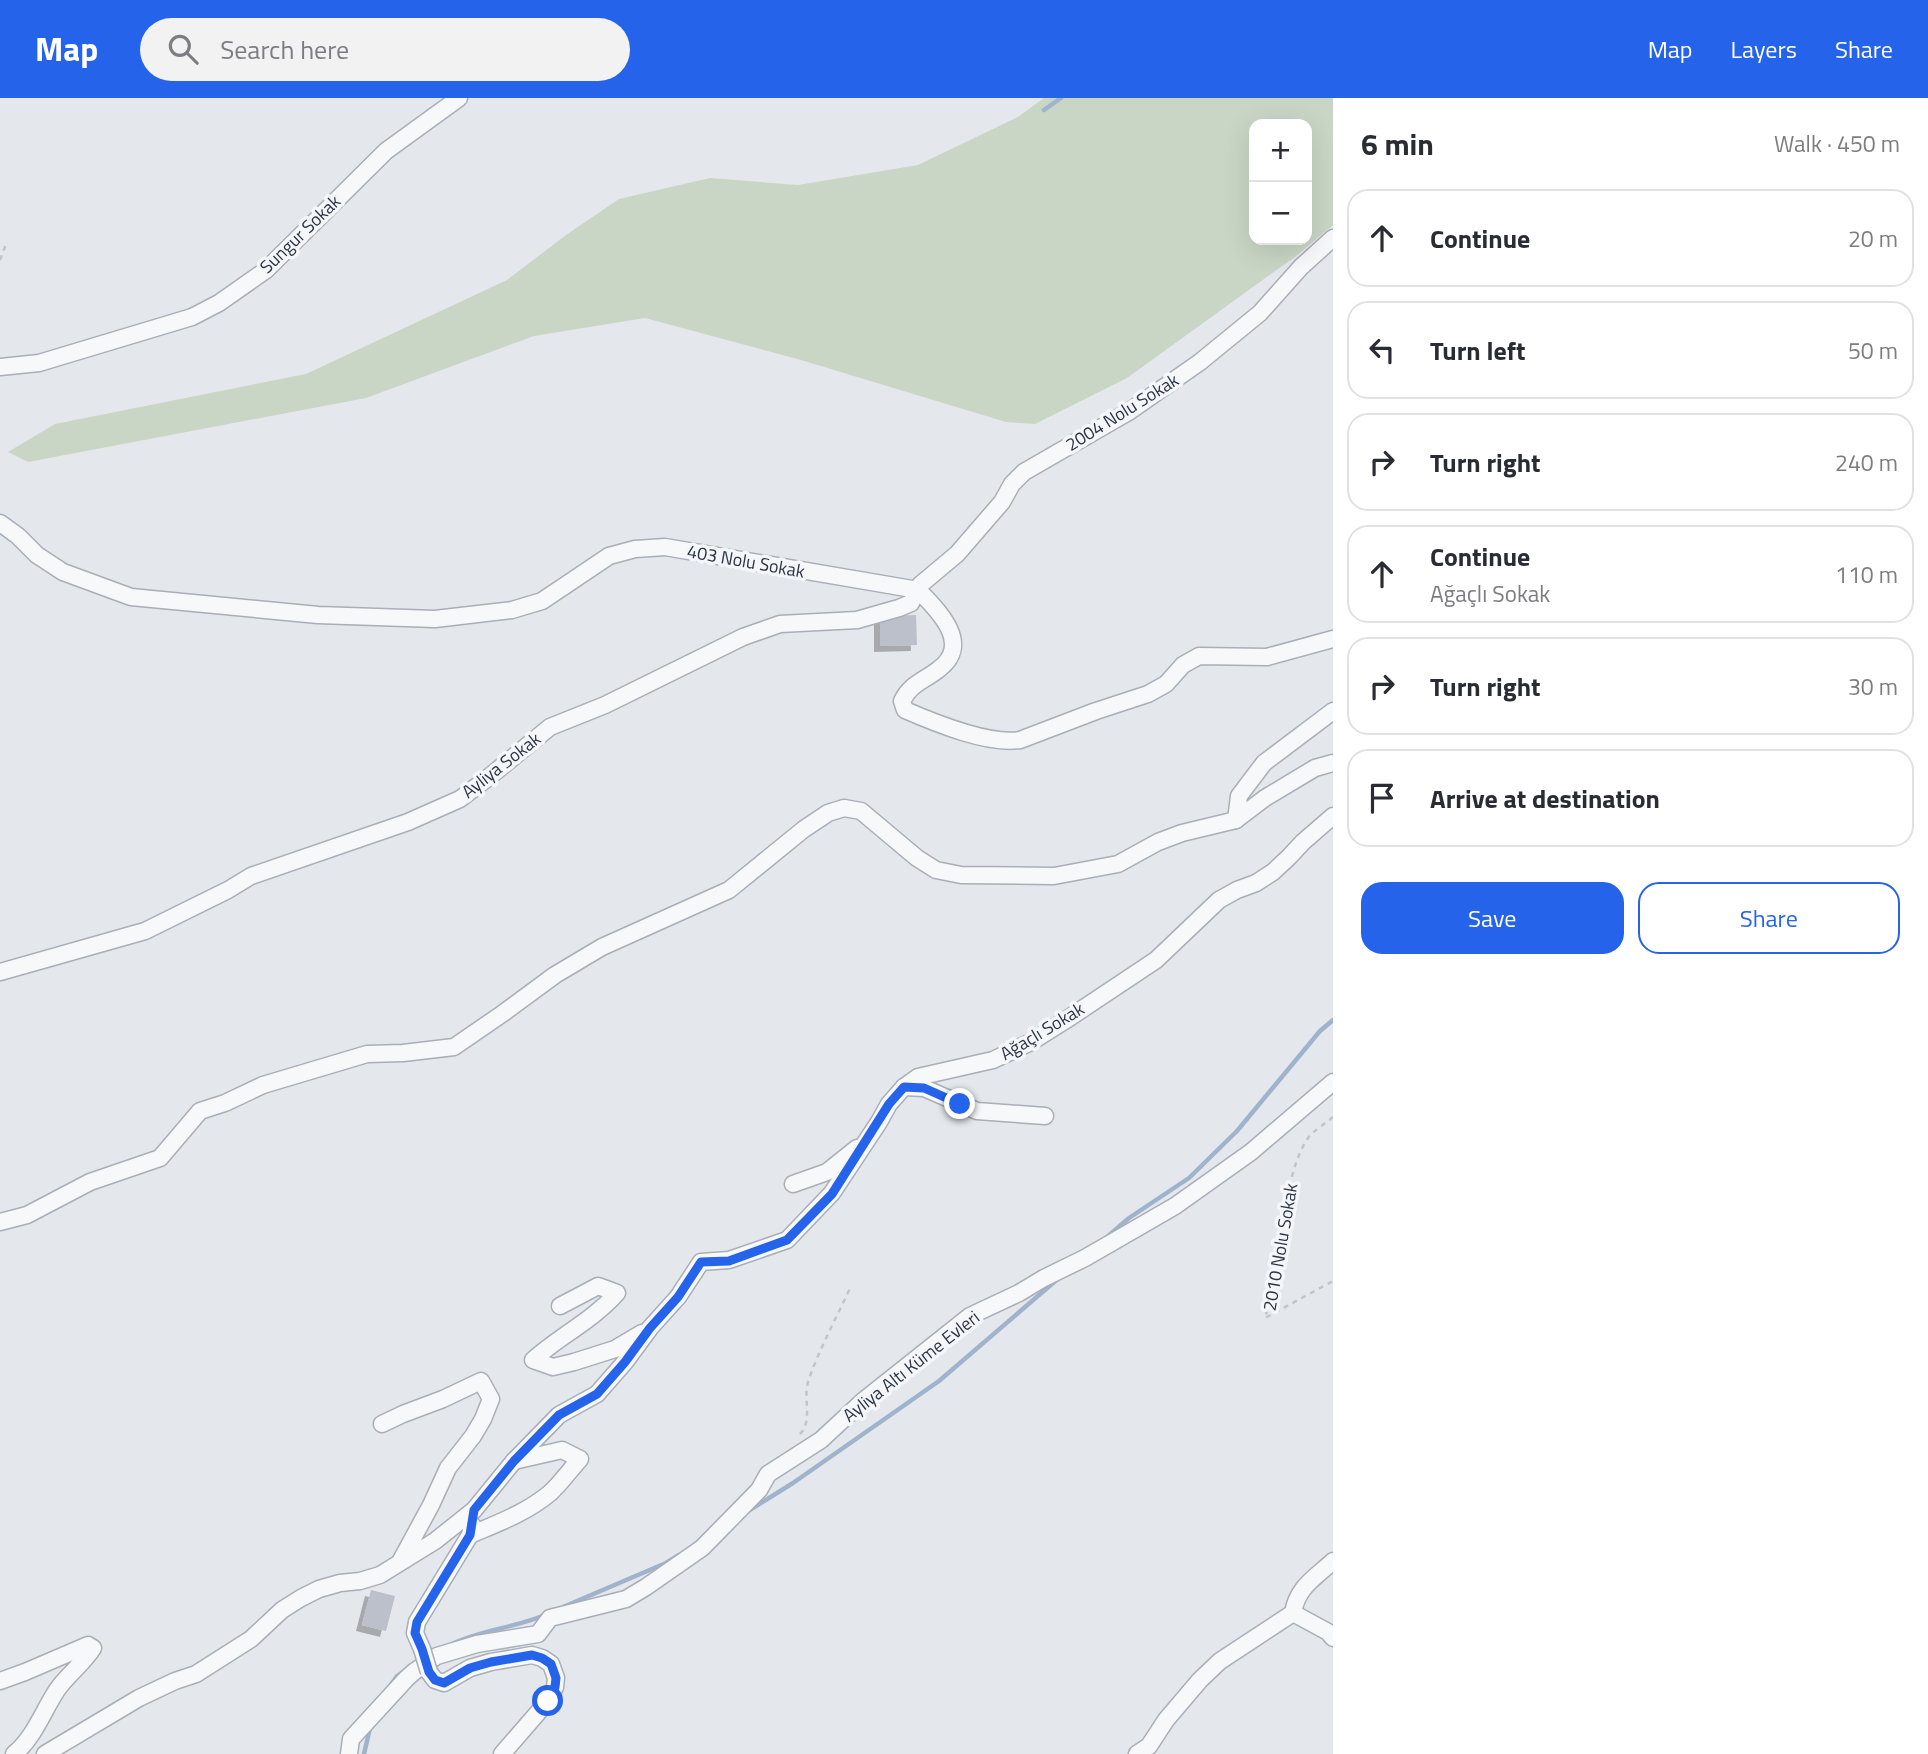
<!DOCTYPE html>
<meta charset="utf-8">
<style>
body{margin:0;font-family:"Titillium Web",sans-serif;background:#f2f2f3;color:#2b2b33}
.controls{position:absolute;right:21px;top:21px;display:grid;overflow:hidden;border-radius:14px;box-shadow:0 7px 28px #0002}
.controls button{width:63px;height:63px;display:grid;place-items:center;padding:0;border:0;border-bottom:2px solid #e1e1e2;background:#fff;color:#2b2b33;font:35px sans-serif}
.stop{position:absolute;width:21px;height:21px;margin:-16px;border:5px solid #2563eb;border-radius:50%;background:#fff}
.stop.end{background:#2563eb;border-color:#fff;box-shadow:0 2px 7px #0008}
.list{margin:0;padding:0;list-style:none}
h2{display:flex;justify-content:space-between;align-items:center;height:91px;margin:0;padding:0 28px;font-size:30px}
h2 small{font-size:23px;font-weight:400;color:#7c7c81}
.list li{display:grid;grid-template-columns:46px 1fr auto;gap:21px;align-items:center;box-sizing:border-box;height:98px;margin:0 14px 14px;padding:0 14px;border:2px solid #e1e1e2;border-radius:21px}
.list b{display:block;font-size:26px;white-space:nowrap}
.list p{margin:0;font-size:23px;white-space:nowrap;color:#7c7c81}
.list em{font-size:23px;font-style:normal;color:#7c7c81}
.actions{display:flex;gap:14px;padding:21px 28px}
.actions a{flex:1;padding:16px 0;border:2px solid #2563eb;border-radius:21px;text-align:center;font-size:24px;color:#2563eb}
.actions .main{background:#2563eb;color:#fff}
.icon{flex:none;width:38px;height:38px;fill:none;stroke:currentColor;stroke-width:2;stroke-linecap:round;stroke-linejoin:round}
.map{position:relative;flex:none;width:1333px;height:1656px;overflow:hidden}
header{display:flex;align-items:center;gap:42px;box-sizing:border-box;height:98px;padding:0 35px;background:#2563eb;color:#fff}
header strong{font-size:33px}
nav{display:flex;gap:38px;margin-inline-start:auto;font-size:24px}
.search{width:490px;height:63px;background:#f2f2f3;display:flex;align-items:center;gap:18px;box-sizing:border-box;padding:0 24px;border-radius:38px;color:#7c7c81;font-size:26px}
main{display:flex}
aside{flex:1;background:#fff}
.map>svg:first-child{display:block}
</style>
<header>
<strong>Map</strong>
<div class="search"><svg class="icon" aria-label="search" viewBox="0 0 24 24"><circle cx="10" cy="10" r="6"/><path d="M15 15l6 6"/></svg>Search here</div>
<nav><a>Map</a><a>Layers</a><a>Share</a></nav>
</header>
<main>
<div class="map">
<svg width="1333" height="1656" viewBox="0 0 1333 1656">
<defs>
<filter id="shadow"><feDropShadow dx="-6" dy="6" stdDeviation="0" flood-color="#0004"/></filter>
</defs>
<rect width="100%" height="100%" fill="#e4e7ec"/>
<path fill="#c9d6c5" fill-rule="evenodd" d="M1044,0H1333V127L1296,158L1127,280L1035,326L1006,324L801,262L645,220L534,238L366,300L28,364L8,354L55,326L306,276L507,182L566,137L619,101L710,80L798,87L918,67L1018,19ZM1254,26H1307V142H1254Z"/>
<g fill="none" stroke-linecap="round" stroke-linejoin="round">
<g stroke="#9fb4cc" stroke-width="4.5">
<path d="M1044,12L1061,0"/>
<path d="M1107,1139L1129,1120L1189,1080L1237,1033L1320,933L1333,922"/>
<path d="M748,1413L793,1385L939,1283L1060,1179"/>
<path d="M563,1509L666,1465L679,1457"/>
<path d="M450,1547C480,1532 514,1530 545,1517"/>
<path d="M390,1588L397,1578L403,1574"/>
<path d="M364,1656L370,1630"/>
</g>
</g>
<g fill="#bbc0ca" filter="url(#shadow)">
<path d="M916,517L917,547L880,548V518Z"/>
<path d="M371,1492L395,1498L386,1533L362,1527Z"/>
</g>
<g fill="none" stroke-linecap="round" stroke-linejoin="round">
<defs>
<g id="street">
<path d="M0,269L39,265L192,219L219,205L266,172L386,53L459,0"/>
<path d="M0,425L18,438L37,457L63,474L131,499L318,517L435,521L512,512L542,503L609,458L635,451L665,449L918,492C939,513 972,546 939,571C924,583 911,585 902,603L905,612C935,625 988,647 1020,642L1096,613L1148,596L1166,586L1183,567L1199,558L1267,559L1333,541"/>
<path d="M1236,722L1239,698L1264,665L1333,613"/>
<path d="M0,874L145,833L228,792L251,778L408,724L460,701L489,679L550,629L605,607L743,539L780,526L857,522L899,510L911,505L920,487L957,456L1002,404L1012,386L1024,374L1130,313L1200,264L1260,215L1301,169L1333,140"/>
<path d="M904,989L924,990L977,1013L1045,1018"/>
<path d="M793,1086L827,1074L857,1050"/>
<path d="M0,1124L27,1117L90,1084L160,1060L200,1013L225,1005L263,987L367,956L403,955L454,949L502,916L555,877L602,849L729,792L804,731L828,715L844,710L861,713L917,760L936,772L961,777L1054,778L1118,766L1158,744L1182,735L1236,722L1265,700L1315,670L1333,665"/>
<path d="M560,1208L598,1188L617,1195C592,1223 561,1237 533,1262L553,1269L574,1264L615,1251L642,1235"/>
<path d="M382,1326L403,1316L443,1301L481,1283L491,1301L483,1321L473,1338L448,1370L431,1407L400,1464"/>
<path d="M470,1437C498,1425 526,1415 550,1395C561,1385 570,1372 580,1361L562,1352L514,1363"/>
<path d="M1293,1515L1328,1534L1333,1540"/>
<path d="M422,1551L415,1535L417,1524L470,1437L472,1427"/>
<path d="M429,1574L435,1582L444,1585L470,1570L491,1564L532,1557L542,1560L551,1566L556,1580L555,1589L548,1603L502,1656"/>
<path d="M0,1583L25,1574L88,1547L93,1550C83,1566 67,1577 57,1592C43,1613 34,1640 14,1656"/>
<path d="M45,1656L139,1600L175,1583L196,1576L251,1541L282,1512L301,1500L319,1491L340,1485L360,1483L380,1477L435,1443L474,1412L514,1363L559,1317L597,1296L625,1264L650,1230L678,1199L701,1164L729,1162L787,1142L832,1095L879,1024L889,1006L904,989L918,979L993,962L1031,944L1066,922L1156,862L1219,802L1237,792L1256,785L1273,774L1289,759L1303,744L1333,718"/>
<path d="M349,1656L351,1641L407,1580L415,1573L437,1558L477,1546L538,1536L550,1520L626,1501L646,1489L702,1450L759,1392L768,1376L821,1342L863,1303L970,1218L1019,1195L1044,1180L1085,1160L1175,1108L1251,1054L1333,984"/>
<path d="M1137,1656L1149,1648L1166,1622L1200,1582L1220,1563L1293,1515C1297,1489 1315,1480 1333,1463"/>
</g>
</defs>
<use href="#street" stroke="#a9aeb7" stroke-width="19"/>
<g stroke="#c2c5cb" stroke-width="2.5" stroke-dasharray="5 5" stroke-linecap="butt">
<path d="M0,162L6,146"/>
<path d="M1333,1019C1325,1026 1314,1032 1308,1040C1289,1068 1286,1113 1280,1145C1276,1170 1272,1195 1265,1220L1333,1183"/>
<path d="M800,1336C813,1323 803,1301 808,1284C819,1251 837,1219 851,1188"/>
</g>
<use href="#street" stroke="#f7f8fa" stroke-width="16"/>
<defs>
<path id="street-bridge" d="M422,1551L429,1574"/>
</defs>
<use href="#street-bridge" stroke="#a9aeb7" stroke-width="19" stroke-linecap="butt"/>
<use href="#street-bridge" stroke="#f7f8fa" stroke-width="16"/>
</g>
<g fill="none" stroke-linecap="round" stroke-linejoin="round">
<path stroke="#2563eb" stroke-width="9" d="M548,1603L555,1589L556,1580L551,1566L542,1560L532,1557L491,1564L470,1570L444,1585L435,1582L429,1574L422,1551L415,1535L417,1524L470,1437L474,1412L514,1363L559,1317L597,1296L625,1264L650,1230L678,1199L701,1164L729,1163L787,1142L832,1096L889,1006L904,989L924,990L960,1006"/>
</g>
<g text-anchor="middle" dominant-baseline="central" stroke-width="7" stroke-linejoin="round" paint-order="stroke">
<g font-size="18" fill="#2b3445" stroke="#f4f6f9">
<text transform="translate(300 136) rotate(-44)">Sungur Sokak</text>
<text transform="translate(1122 314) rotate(-32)">2004 Nolu Sokak</text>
<text transform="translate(746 463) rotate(10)">403 Nolu Sokak</text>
<text transform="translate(501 667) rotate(-38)">Ayliya Sokak</text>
<text transform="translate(1042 933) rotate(-31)">Ağaçlı Sokak</text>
<text transform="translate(1280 1149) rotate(-80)">2010 Nolu Sokak</text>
<text transform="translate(911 1268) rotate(-38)">Ayliya Altı Küme Evleri</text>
</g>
</g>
</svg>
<div class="controls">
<button>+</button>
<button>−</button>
</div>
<div class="stop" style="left:548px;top:1603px"></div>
<div class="stop end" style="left:960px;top:1006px"></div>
</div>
<aside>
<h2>6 min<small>Walk · 450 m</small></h2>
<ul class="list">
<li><svg class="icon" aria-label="ahead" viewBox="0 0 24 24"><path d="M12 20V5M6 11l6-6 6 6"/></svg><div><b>Continue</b></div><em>20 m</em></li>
<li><svg class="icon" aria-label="left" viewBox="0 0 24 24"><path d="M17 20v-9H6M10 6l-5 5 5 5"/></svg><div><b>Turn left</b></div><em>50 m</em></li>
<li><svg class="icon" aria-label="right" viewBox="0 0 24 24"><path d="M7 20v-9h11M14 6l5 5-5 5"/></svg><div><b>Turn right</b></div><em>240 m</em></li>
<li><svg class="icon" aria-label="ahead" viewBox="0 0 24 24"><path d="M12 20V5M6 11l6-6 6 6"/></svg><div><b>Continue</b><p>Ağaçlı Sokak</p></div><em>110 m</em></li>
<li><svg class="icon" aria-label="right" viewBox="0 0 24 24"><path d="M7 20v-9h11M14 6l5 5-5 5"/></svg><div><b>Turn right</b></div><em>30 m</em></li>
<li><svg class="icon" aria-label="arrive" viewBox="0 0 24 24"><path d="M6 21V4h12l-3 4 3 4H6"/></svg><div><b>Arrive at destination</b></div></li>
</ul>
<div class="actions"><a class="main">Save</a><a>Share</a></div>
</aside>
</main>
